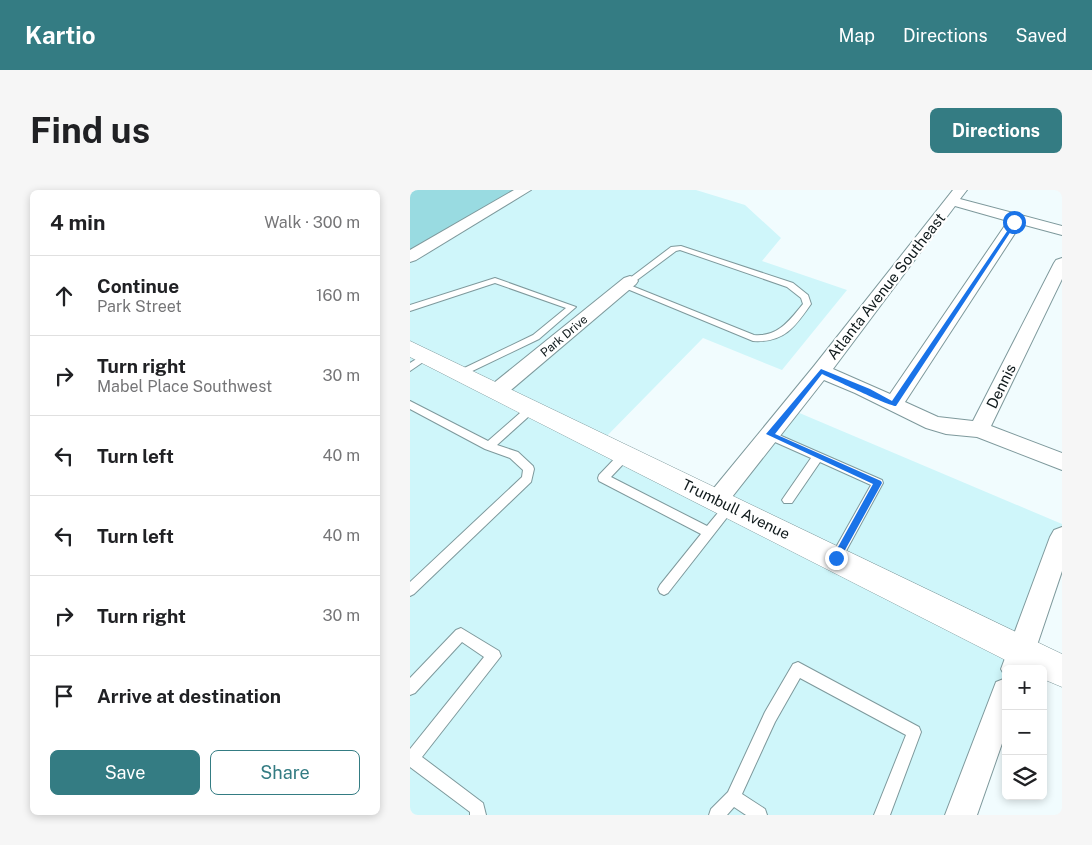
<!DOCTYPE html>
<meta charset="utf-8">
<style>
body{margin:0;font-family:"Public Sans",sans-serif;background:#f6f6f6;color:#202124}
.controls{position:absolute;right:15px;bottom:15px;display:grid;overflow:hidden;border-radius:8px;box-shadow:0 2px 8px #0003}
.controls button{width:45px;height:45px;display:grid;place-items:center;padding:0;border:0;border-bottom:1px solid #e0e0e0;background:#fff;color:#202124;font:25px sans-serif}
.stop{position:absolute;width:15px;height:15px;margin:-11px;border:4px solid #1a73e8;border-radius:50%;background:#fff}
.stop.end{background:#1a73e8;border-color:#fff;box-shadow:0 1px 5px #0008}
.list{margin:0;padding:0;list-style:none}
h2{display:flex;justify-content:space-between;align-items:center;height:65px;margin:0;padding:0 20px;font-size:21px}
h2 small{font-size:16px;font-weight:400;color:#757577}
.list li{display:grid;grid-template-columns:32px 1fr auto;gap:15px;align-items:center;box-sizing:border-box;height:80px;padding:0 20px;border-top:1px solid #e0e0e0}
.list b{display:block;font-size:19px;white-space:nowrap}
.list p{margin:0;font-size:16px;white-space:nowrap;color:#757577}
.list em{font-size:16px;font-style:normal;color:#757577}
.actions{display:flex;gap:10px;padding:15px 20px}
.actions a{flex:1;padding:11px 0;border:1px solid #347c83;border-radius:8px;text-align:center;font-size:18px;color:#347c83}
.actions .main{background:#347c83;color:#fff}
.icon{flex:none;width:28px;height:28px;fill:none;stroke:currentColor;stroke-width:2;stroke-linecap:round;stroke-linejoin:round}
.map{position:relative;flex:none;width:652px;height:625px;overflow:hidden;border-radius:8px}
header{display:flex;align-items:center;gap:30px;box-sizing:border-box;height:70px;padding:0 25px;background:#347c83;color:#fff}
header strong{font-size:24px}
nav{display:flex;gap:28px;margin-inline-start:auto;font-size:18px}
.intro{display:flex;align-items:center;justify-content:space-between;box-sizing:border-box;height:120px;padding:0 30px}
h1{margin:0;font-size:35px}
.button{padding:12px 22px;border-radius:8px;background:#347c83;color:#fff;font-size:18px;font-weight:700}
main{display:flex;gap:30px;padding:0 30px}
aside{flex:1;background:#fff;border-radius:8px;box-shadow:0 2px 8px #0003}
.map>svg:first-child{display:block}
</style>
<header>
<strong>Kartio</strong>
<nav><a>Map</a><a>Directions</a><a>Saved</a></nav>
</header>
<div class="intro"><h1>Find us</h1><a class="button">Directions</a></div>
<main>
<aside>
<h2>4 min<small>Walk · 300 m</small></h2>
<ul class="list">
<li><svg class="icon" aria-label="ahead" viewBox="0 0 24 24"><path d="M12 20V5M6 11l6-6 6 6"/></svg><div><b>Continue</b><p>Park Street</p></div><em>160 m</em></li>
<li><svg class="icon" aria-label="right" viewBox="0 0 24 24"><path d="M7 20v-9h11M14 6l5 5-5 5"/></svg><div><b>Turn right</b><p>Mabel Place Southwest</p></div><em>30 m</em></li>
<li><svg class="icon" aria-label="left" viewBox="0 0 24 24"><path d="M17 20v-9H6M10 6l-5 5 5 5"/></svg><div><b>Turn left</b></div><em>40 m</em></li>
<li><svg class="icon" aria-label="left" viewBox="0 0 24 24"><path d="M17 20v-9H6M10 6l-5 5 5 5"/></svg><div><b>Turn left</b></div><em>40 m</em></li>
<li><svg class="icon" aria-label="right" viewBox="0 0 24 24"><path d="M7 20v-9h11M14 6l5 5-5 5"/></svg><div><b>Turn right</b></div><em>30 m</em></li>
<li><svg class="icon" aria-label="arrive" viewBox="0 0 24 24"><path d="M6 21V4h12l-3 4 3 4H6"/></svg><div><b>Arrive at destination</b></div></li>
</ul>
<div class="actions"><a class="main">Save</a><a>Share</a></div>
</aside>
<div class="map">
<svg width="652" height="625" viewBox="0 0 652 625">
<rect width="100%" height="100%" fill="#f1fcfe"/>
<path fill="#cff6fa" d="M114,0H286L335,15L371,48L352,71L437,100L372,180L293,148L190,253L307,309L380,219L652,334V347L596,479V501L551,625H0V67Z"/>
<path fill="#99dbe1" d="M5,0H114L0,67V3Z"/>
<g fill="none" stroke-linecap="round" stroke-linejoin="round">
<defs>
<g id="service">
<path d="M271,56L383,93L398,105L401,114C385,137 374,153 343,151L210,96L211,94H217L344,145C368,147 379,131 393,114L391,108L377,97L270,60L266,61L223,93L216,91L261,57Z"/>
<path d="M85,88L166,117L129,149L54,185H48V181L123,145L156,118L85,93L0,121V115Z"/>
<path d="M16,163L21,166L19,168L0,181V173Z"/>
<path d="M0,211L78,251L118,216H126L127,219L87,255L108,262L123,276L124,279L121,292L4,404L0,406V392L112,287L113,280L100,268L75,259L0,219Z"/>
<path d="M360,241L472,290L473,293L430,372L426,373L422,372L420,368L461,295L410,272L382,313H374L372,310L374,307L401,268L356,248L355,245L356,242Z"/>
<path d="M215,261L219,262L220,265L219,268L201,287L297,336L316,313H324L326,316L258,403L254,405L250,403L248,399L250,395L291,344L189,291L188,288L189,285L211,262Z"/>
<path d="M51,438L89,461L91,466L12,567L73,613L76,625H60V622L0,577V559L74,467L52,452L5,503L0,505V488L46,440Z"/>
<path d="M388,472L509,537L511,542L480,625H464L496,545L390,488L365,532L332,604L355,619L357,625H336L324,617L317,625H299L301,619L318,602L355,522L383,474Z"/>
</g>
<g id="minor">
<path d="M104,0H121L6,70L0,72V60Z"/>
<path d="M543,0H557L550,9L652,36V45L611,34L495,212L528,227L563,231L644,73L646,70L652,68V89L581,236L652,263V280L567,247L536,244L516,238L445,203L414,190L315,316L307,319L299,316L296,310L299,304L404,176ZM545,16L598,31L480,204L423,179Z"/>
<path d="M220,86L226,88L228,91L226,94L94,206L87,208L80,206L77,201L80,196L214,88Z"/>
<path d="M652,337V381L619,479H596V542L567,625H535L586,492L596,488L591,479L640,347L644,340Z"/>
</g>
<path id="tertiary" d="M0,151L652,464V497L633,489V479H613L0,167Z"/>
</defs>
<use href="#service" stroke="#7e999c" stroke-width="2"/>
<use href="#minor" stroke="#7e999c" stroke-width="2"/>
<use href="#tertiary" stroke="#7e999c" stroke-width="1"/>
<use href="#service" fill="#fff" fill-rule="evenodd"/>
<use href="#minor" fill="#fff" fill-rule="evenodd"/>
<use href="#tertiary" fill="#fff" fill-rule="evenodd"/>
</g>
<path fill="#1a73e8" d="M604,31L607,32L486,216C481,217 423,189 412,184L365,244L471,291L472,293L429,371H423V366L463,294L356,244L411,179L460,199L482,211Z"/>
<g text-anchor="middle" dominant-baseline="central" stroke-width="4.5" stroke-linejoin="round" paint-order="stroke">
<g font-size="12" fill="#0f191b" stroke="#fff">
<text transform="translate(154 146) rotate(-40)">Park Drive</text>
</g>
<g font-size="15" fill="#0f191b" stroke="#fff">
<text transform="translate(476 96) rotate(-52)">Atlanta Avenue Southeast</text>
<text transform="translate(591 196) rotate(-64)">Dennis</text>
<text transform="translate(326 319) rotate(26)">Trumbull Avenue</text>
</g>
</g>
</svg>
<div class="controls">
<button>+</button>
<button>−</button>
<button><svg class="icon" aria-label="layers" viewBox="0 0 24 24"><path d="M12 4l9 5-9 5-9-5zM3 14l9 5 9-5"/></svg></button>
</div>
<div class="stop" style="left:604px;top:32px"></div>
<div class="stop end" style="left:426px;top:368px"></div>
</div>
</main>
